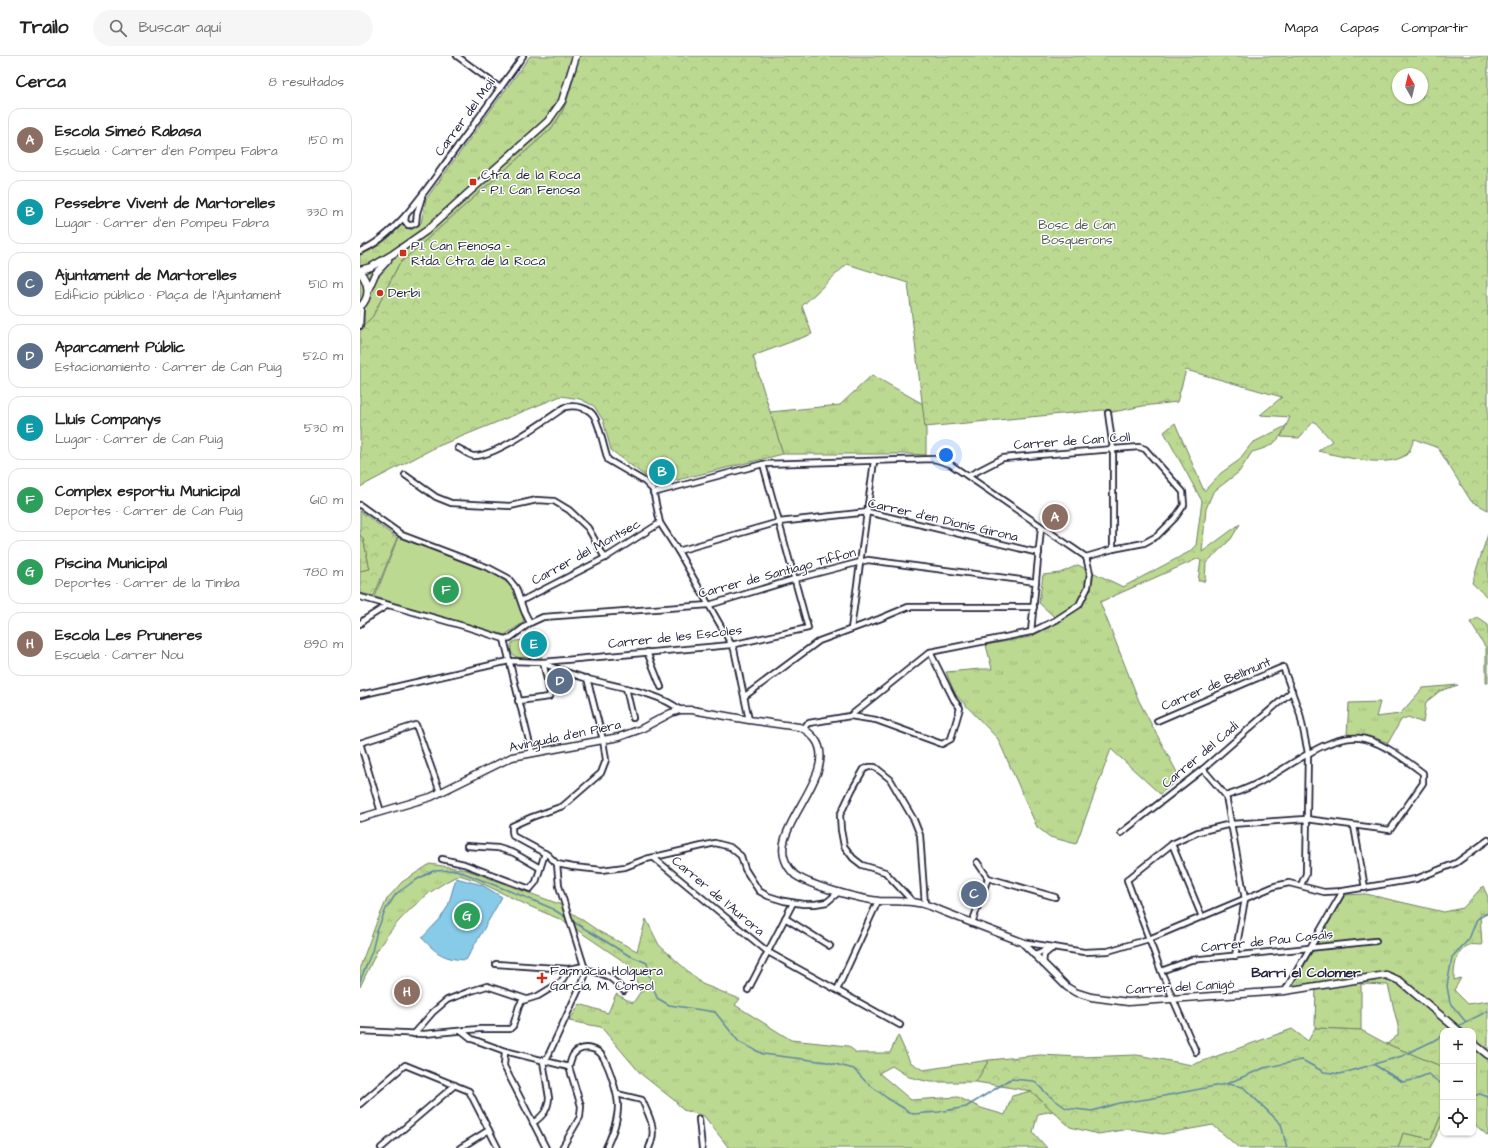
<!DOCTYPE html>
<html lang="es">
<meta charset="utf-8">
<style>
body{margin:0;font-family:"Architects Daughter",sans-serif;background:#f6f6f6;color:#222}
.controls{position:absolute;right:12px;bottom:12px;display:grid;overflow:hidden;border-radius:8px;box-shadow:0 1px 3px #0004}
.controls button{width:36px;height:36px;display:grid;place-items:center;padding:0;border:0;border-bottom:1px solid #e0e0e0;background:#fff;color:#222;font:20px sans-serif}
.compass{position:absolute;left:1032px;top:12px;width:36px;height:36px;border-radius:50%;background:#fff;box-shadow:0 1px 3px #0004;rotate:352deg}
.you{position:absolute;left:586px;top:399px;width:14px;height:14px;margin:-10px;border:3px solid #fff;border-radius:50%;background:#1a73e8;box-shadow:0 0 0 6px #1a73e833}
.badge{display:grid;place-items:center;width:26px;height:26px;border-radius:50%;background:#0f766e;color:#fff;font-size:13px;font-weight:700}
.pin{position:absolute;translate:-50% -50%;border:2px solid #fff;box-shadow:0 1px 4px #0006}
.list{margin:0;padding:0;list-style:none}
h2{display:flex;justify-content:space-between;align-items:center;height:52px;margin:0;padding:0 16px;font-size:17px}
h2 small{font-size:13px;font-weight:400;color:#767676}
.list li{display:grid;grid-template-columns:26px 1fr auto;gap:12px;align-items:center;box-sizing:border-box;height:64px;margin:0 8px 8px;padding:0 8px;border:1px solid #e0e0e0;border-radius:12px}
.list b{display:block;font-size:15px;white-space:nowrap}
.list p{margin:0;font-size:13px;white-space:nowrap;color:#767676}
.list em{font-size:13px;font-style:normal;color:#767676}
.icon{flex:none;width:22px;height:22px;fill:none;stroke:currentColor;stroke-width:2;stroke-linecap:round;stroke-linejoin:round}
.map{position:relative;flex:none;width:1128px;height:1092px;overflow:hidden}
header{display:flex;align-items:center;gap:24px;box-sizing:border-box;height:56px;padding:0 20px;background:#fff;border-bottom:1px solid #e0e0e0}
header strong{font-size:19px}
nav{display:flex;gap:22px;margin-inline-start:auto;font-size:14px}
.search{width:280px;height:36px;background:#f6f6f6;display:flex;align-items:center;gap:10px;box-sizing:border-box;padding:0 14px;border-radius:22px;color:#767676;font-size:15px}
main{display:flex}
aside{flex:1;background:#fff}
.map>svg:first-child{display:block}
</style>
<header>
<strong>Trailo</strong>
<div class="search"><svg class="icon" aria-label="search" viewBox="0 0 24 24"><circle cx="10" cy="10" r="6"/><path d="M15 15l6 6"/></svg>Buscar aquí</div>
<nav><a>Mapa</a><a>Capas</a><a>Compartir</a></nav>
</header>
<main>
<aside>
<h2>Cerca<small>8 resultados</small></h2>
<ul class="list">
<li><span class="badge" style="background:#8d6e63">A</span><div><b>Escola Simeó Rabasa</b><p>Escuela · Carrer d'en Pompeu Fabra</p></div><em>150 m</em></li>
<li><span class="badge" style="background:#0f9aa8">B</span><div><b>Pessebre Vivent de Martorelles</b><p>Lugar · Carrer d'en Pompeu Fabra</p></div><em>330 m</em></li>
<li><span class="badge" style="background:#5c6f8a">C</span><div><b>Ajuntament de Martorelles</b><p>Edificio público · Plaça de l'Ajuntament</p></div><em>510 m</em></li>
<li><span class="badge" style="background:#5c6f8a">D</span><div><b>Aparcament Públic</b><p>Estacionamiento · Carrer de Can Puig</p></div><em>520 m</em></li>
<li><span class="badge" style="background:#0f9aa8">E</span><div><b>Lluís Companys</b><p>Lugar · Carrer de Can Puig</p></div><em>530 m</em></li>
<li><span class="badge" style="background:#2e9e5b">F</span><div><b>Complex esportiu Municipal</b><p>Deportes · Carrer de Can Puig</p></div><em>610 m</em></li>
<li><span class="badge" style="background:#2e9e5b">G</span><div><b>Piscina Municipal</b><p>Deportes · Carrer de la Timba</p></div><em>780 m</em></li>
<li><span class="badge" style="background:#8d6e63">H</span><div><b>Escola Les Pruneres</b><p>Escuela · Carrer Nou</p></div><em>890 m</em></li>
</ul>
</aside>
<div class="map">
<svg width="1128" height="1092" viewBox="0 0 1128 1092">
<defs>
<pattern id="grass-tufts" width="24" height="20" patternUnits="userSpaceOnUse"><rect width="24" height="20" fill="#bcd991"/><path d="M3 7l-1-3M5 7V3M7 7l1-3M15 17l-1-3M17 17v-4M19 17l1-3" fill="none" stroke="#a1ba7e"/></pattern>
<pattern id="forest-crowns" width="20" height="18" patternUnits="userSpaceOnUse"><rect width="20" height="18" fill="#bcd991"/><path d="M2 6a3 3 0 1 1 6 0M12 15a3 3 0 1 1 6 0" fill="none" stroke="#a1ba7e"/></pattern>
</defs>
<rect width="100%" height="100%" fill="#fff"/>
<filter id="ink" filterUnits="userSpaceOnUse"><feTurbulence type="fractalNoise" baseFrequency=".025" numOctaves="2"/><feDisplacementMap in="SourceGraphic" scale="8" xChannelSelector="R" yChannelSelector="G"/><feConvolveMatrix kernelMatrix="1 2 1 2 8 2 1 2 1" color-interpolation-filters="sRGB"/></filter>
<g filter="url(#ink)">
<g fill="url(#grass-tufts)" stroke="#6f7e66">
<path d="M170,0H219C212,26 208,53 191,73L39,208L13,260L0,274V199C17,193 30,181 42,169L51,174L61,167L66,143Z"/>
<path d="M512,319L563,348L566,372V399L548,398H423L410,356L480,349Z"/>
<path d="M815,367L844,435L861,417L878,405L892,387L926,370C918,388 910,391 892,396L879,416L853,436L846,453L842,496L880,468L871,483L846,507L845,525H838L841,504L837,503L740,546L779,645L820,722L800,738L751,693L716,788L690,781L677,771L638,683L595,638L586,616L621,613H632L626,589L670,581L700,566L679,547L683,519L700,517L718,509L763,531L829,496L836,489L842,445L804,376Z"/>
<path d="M0,479L3,482L10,513L0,515Z"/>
<path d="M1118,562L1128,569V627H1126V592L1110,566Z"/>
<path d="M1098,629L1080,635L1066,646L1063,667L1048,661L1041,664L1028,687L1016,682L987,678L989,647L1020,646L1016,661L1040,658L1063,632Z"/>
<path d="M70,808L107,814L199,848L240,876L277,895L286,863L299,889L342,928L380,943L375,949L431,984L488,990L497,997H530L538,979L550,1006L563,1014L629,1004L616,1026H570L549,1021L532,1010L519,1017L551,1044L598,1041L621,1052L645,1059L652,1040L671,1035L693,1055L678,1058L673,1076L687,1092H434L412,1091L408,1092H369L344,1060L323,1054L315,1045L281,1018L241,971L209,965L220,948L248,957L256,938L273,947L281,935L269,909L204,865L169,850L115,824L99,819C67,834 34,865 17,895C11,907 6,919 0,931V911L16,868L27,843L42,826Z"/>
<path d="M1123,830L1128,841V858H1120L1122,889C1118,889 1112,888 1109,889C1095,896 1094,912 1094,924L1101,922L1094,934L1108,948L1128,945V1080L1113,1067V975H1083V1011L1027,988L1038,979V970L1028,929L1001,928V974L955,972L956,926L932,931L985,839L1006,838L1084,856L1103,852Z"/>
<path d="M1083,1054V1067L1070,1092H1038L1043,1077L1071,1083Z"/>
</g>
<g fill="url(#forest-crowns)" stroke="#6f7e66" fill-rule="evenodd">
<path d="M219,0H1128V454L1111,445L1078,392L1054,383C1052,388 1050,396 1046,399C1027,413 980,400 958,395L972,385L954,365L939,382L921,381L930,361L900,359L922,341L826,314L817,346L783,350L748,357L743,354L565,371L548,227L487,208L442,250L452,278L393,300L423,398L297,429L251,394L243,364L234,350L220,343L201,340L76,391L0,431V274L13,260L39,208L191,73C208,53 212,26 219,0ZM1038,18H1062V42H1038Z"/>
<path d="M0,455L37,482L14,540L0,537V515L10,513L3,482L0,479Z"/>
<path d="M1128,478V542L1112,527Z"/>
<path d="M955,972L1001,974L1027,988L1083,1011V1054L1071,1083L1043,1077L1038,1092H879L853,1069L803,1078L769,1073L738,1078L710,1071L671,1035L616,1026L629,1004L680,999L721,1001L777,999L832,1009L932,973L948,985Z"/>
</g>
<g fill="#bcd991" stroke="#6f7e66">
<path d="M38,481L133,517L150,529L157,540L164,566L145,579L15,541Z"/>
<path d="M176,583L182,603C169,602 145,606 152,587L155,585Z"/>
</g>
<path fill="#88cbe9" stroke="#5f87a3" d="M96,822L122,829L142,841L106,904C84,903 77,898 62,882L80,863L88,850Z"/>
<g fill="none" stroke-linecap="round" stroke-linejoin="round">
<g stroke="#5f87a3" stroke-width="1.5">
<path d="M212,865L268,899L287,907L290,923L297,942L309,949L355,956L379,986L403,998L467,1006L494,1013L506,1026L527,1042L553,1058L579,1056L606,1051L651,1023L674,1025L688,1039L706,1052L732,1055L759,1047L788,1043L866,1028L904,1012L942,1004L964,1016L980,1018L1042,1000L1073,985L1083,979"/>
<path d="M0,925L12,895L17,875L26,853L36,838L54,825L73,815L96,814L165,841L191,852L207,862"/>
<path d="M1106,966L1090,947L1087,930L1092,901L1109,883L1117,863L1128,857"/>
<path d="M1098,970L1128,955"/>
<path d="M1013,1008L1043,1026L1053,1024L1068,1018L1083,1029"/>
<path d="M867,1028L883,1031L921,1068L927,1092"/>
<path d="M1113,1040L1120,1038L1128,1041"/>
</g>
<defs>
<g id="street">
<path d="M97,0L140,32"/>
<path d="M46,159L45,165L48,169H52L56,167L57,157L62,141"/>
<path d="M0,195C38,180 71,126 95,94C118,63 141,31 163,0"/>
<path d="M0,270L1,250"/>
<path d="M748,357L753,393V493"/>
<path d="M98,392C103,394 109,400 114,400C135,401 186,364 205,351C215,349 230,351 235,362C240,371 244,393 248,404L284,425L293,434L300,467L318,495L374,593L389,664"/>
<path d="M45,419L76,441L91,447L150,450L177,444L194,445L209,454L228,472L245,502"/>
<path d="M608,420L643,402L779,391L785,393L823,436L824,449L815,462L797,480L784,487L753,493L726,501"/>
<path d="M293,437L403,408L574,403L590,408L726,501"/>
<path d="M0,449L42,479L129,512L148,522L156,532L164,555L170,567"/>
<path d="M318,495L419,466L508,456L679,497"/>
<path d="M0,541L107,571L144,583L150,582L170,567L183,561L349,549L435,523L508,504L676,526"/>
<path d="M161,545L245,502L300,467"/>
<path d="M0,568L4,564L28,549"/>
<path d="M491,573L514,405"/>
<path d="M671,576L681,472"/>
<path d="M144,583L172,697"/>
<path d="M287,596L301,631"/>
<path d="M266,632L273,662"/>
<path d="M0,639L149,605L183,606L187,609C200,614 214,619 228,623C253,630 301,637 320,654"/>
<path d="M385,640L459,585L519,563L548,551H674"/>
<path d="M158,645L189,641L190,637L183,606L371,589L448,572L403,408"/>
<path d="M490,660L516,664L582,688L591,683L600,652L594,644L570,596"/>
<path d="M797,665L923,611L940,658L948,697L946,818L941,829"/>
<path d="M444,672L447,668L449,667L490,660L570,596L671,576L696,564L719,549L728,531L730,517L726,501"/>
<path d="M0,687L56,669L80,736"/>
<path d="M0,687L21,756"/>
<path d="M843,713L866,740L885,843L875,900"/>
<path d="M994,770L1005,832"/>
<path d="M761,777L843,713L932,635"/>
<path d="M812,788L842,861"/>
<path d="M107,790L138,792L154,797L180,812"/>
<path d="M294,802L408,896L540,969"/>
<path d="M82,803L104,808L170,833L176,826L185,797"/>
<path d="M617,806L628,822L695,841"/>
<path d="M197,808L213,811L242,814L265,811L286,803L355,787L370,791L381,800L385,813L399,835L408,840L424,845L443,848H455L467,846L479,836"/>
<path d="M553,846L525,816L502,809L493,802L484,790L481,774L480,759L492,734L504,713L509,711H515L530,723L554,764L560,779L565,849"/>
<path d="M425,862L470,890"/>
<path d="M612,867L628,822"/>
<path d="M662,886L724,896L748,895L789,883L915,830L929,827L964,836L983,835L1056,823L1096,807L1128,784"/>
<path d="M674,899L686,893H692"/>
<path d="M136,908L209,913L224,910"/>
<path d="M683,908L684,899L691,893"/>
<path d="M227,914L224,910L199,830L197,808L188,799L153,780L152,775V770L172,761L203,750L241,717L246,704L243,684L227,622"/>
<path d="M227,914C247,918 250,920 264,935"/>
<path d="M801,915L831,904L1016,885"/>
<path d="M388,934L433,847"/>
<path d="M477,934L518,845"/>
<path d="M925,935L983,835"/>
<path d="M0,975L64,978L119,973H150L153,970L159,950L162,945L178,940L201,926L209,913"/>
<path d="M102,975L112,983L145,995L209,1011"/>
<path d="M54,978L73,956L87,944L108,936L127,930L166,943"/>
<path d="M145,995L144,1010L186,1092"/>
<path d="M836,996L801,915L767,824L812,788L838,776L871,768L946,763L1030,774L1063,727V717C1047,705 1025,688 1005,683C975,675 936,706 911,720C896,729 882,735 866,740"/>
<path d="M183,1005L187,1002L225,920L227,914"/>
<path d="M209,1011C210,1007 211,1002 213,999C221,988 239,991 244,1003C250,1013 258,1039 258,1050C258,1065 252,1079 246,1092"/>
<path d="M257,1038L282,1044C289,1060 298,1074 289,1092"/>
<path d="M0,1048L45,1009L109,1035L138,1092"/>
<path d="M339,1063L342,1092"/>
<path d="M173,1067C183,1060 188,1054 189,1042L183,1005"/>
<path d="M21,1092L95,1029"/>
<path d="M100,1092L129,1074"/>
<path d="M202,1092L220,1061L221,1050L209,1011"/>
</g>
<g id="secondary">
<path d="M0,214L11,211L33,198L66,175L188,65L202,45L216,0"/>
<path d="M0,216C9,227 11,241 0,251"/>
<path d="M8,234L15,218L28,204"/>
<path d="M0,762L71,741L152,701L259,681L281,673L311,657L320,654H332L389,664L439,671C446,673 450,677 455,683C480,716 411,771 425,804C427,810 431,815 435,819C451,830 499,843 519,845C532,846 545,844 558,847C568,848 578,854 587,857C607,865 628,873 649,881L662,886L707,931L715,936L731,941L768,946L925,935L1026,919L1040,925L1099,975"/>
<path d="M1113,987L1128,999"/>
</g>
</defs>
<use href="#street" stroke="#22223b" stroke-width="8"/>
<use href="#secondary" stroke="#22223b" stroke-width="9"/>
<use href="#street" stroke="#fff" stroke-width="4.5"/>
<use href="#secondary" stroke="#fff" stroke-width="6"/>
</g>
</g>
<g fill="#c8321e" stroke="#fff" stroke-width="1.5">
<rect x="109" y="122" width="8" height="8" rx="2"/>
<rect x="39" y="193" width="8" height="8" rx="2"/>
<circle cx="20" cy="237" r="4"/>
<path d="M180 916h4v4h4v4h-4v4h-4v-4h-4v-4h4z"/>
</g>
<g text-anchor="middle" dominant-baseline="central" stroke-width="3" stroke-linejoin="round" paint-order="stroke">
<g font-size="13" fill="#22223b" stroke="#fff">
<text transform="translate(105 61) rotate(-54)">Carrer del Molí</text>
<text transform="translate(712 385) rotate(-4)">Carrer de Can Coll</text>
<text transform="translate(583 464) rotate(13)">Carrer d'en Dionís Girona</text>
<text transform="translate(226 496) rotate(-29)">Carrer del Montsec</text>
<text transform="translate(417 517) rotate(-15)">Carrer de Santiago Tiffon</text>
<text transform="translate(315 581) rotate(-6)">Carrer de les Escoles</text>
<text transform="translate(856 628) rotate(-23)">Carrer de Bellmunt</text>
<text transform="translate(205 680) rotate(-12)">Avinguda d'en Piera</text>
<text transform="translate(840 699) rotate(-40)">Carrer del Cadí</text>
<text transform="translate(358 840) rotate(40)">Carrer de l'Aurora</text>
<text transform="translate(907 885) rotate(-6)">Carrer de Pau Casals</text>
<text transform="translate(820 931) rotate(-3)">Carrer del Canigó</text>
</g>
<g font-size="13" fill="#22223b" stroke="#fff" text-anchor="start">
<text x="121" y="119">Ctra. de la Roca<tspan x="121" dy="15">- P.I. Can Fenosa</tspan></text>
<text x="51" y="190">P.I. Can Fenosa -<tspan x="51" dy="15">Rtda. Ctra. de la Roca</tspan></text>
<text x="28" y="237">Derbi</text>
<text x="190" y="915">Farmàcia Holguera<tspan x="190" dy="15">García, M. Consol</tspan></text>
</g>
<g font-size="13" fill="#505955" stroke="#fff">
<text x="717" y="169">Bosc de Can<tspan x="717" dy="15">Bosquerons</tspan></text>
</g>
<g font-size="14" font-weight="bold" fill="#22223b" stroke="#fff">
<text x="946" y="917">Barri el Colomer</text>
</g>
</g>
</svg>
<div class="controls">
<button>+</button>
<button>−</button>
<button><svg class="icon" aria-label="locate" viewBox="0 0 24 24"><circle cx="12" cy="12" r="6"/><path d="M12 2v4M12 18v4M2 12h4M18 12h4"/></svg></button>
</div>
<svg class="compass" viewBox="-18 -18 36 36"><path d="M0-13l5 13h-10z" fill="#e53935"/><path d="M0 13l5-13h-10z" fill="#767676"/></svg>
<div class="you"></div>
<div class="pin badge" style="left:695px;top:461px;background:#8d6e63">A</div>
<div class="pin badge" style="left:302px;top:416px;background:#0f9aa8">B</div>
<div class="pin badge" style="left:614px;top:838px;background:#5c6f8a">C</div>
<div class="pin badge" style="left:200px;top:625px;background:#5c6f8a">D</div>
<div class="pin badge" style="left:174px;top:588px;background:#0f9aa8">E</div>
<div class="pin badge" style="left:86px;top:534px;background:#2e9e5b">F</div>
<div class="pin badge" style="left:107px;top:860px;background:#2e9e5b">G</div>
<div class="pin badge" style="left:47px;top:936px;background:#8d6e63">H</div>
</div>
</main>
